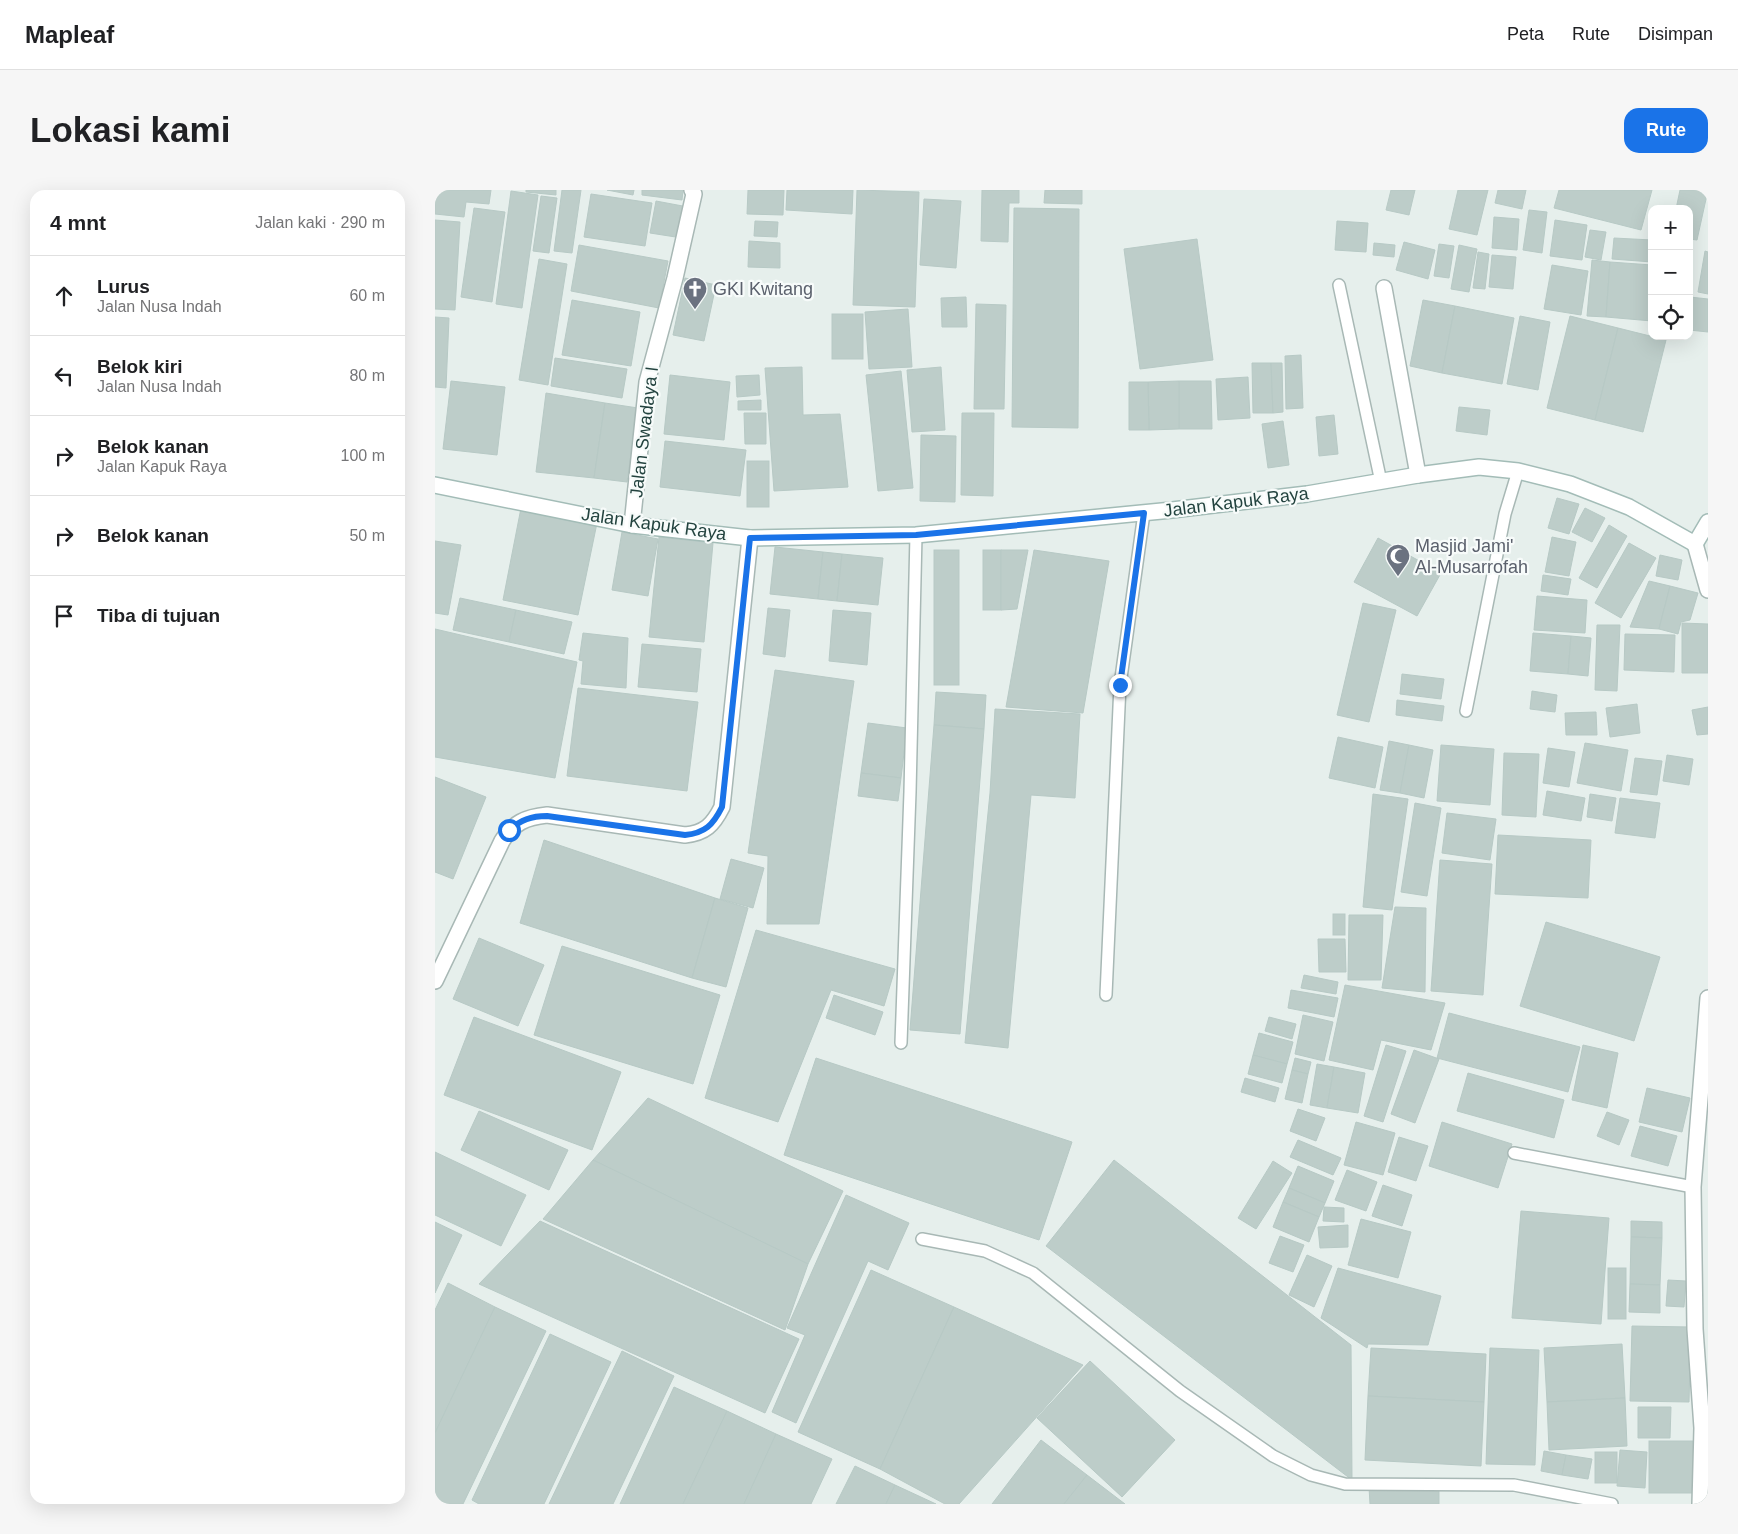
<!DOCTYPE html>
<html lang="id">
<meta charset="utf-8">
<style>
body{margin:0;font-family:Arial,sans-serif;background:#f6f6f6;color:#202124}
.controls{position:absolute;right:15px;top:15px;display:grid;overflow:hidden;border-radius:10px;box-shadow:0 5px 20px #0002}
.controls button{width:45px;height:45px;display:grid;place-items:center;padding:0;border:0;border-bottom:1px solid #e0e0e0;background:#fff;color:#202124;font:25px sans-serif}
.stop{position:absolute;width:15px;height:15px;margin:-11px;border:4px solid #1a73e8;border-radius:50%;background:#fff}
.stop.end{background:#1a73e8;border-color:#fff;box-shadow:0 1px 5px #0008}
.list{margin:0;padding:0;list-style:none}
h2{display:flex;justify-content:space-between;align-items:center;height:65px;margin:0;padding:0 20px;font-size:21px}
h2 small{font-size:16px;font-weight:400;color:#757577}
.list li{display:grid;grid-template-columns:32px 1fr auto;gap:15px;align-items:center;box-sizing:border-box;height:80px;padding:0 20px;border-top:1px solid #e0e0e0}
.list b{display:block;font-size:19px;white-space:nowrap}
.list p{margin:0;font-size:16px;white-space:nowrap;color:#757577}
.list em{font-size:16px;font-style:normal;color:#757577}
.icon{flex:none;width:28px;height:28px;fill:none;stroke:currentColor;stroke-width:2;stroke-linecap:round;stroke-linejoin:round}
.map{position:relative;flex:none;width:1273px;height:1314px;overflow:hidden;border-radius:15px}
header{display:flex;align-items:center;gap:30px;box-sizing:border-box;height:70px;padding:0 25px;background:#fff;border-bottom:1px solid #e0e0e0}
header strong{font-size:24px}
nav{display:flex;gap:28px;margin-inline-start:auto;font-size:18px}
.intro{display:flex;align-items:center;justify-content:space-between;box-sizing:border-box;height:120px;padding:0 30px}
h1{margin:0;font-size:35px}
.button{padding:12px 22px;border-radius:15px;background:#1a73e8;color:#fff;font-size:18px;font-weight:700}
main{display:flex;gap:30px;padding:0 30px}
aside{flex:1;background:#fff;border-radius:15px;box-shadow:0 5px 20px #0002}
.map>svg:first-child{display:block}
</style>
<header>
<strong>Mapleaf</strong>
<nav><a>Peta</a><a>Rute</a><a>Disimpan</a></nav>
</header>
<div class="intro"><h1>Lokasi kami</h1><a class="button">Rute</a></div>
<main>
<aside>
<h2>4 mnt<small>Jalan kaki · 290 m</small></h2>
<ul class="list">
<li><svg class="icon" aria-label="ahead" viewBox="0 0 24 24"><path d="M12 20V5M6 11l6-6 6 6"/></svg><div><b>Lurus</b><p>Jalan Nusa Indah</p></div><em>60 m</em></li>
<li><svg class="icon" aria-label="left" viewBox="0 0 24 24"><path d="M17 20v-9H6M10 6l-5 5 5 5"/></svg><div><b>Belok kiri</b><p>Jalan Nusa Indah</p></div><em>80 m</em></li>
<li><svg class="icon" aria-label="right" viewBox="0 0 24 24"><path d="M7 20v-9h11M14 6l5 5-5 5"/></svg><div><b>Belok kanan</b><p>Jalan Kapuk Raya</p></div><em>100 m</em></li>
<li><svg class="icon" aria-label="right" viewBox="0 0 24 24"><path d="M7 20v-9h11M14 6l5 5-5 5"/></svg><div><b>Belok kanan</b></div><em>50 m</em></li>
<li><svg class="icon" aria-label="arrive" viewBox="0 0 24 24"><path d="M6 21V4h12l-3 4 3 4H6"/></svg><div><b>Tiba di tujuan</b></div></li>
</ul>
</aside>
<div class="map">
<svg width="1273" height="1314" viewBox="0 0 1273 1314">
<rect width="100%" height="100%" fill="#e6efec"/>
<g fill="#bdcdc9" stroke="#b7c9c5">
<path d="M0,0H56L54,14L31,12L29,27L0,24Z"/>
<path d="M91,0H121V5L91,2Z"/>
<path d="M127,0H146L137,63L119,61Z"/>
<path d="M172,0H199L198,5Z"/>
<path d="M207,0H248L247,10L207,5Z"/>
<path d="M313,0H349L348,25L312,24Z"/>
<path d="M352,0H418L417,24L351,20Z"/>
<path d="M422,0L484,2L480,117L418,115Z"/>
<path d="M547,0H584V13H574L573,52L546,51Z"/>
<path d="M610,0H647V14L609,13Z"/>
<path d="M956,0H980L974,25L951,20Z"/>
<path d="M1023,0H1053L1042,45L1014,39Z"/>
<path d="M1063,0H1091L1087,19L1060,13Z"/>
<path d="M1124,0H1217L1206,40L1119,18Z"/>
<path d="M1245,0H1273L1262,50L1254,49V19H1241Z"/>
<path d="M76,1L103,5L87,118L61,114Z"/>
<path d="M156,4L217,13L210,56L149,47Z"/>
<path d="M106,6L122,8L114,63L98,61Z"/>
<path d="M489,9L526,11L521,78L485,75Z"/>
<path d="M221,11L253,17L247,48L215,43Z"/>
<path d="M39,18L70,22L57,112L26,107Z"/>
<path d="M579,18L644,19L643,238L577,237Z"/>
<path d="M1094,20L1112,22L1107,63L1088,60Z"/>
<path d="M1059,27L1084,29L1082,60L1057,58Z"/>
<path d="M0,30L25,32L20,120L0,119Z"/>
<path d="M1120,30L1152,35L1147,70L1115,66Z"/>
<path d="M320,31L343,32L342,47L319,46Z"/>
<path d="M902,31L933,33L931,62L900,60Z"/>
<path d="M1155,40L1171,42L1166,70L1150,67Z"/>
<path d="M1179,48L1217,50V72L1177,69Z"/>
<path d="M762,49L778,170L705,179L689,59Z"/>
<path d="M314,51L345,53V78L313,77Z"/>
<path d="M969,52L1000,60L993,89L961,80Z"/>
<path d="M939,53L960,55L959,67L938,65Z"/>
<path d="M1004,54L1019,56L1014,88L999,86Z"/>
<path d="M144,55L233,71L224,118L136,101Z"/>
<path d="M1024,55L1042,59L1034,102L1016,99Z"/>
<path d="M1270,61L1273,62V104L1263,102Z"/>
<path d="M1043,62L1054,64L1050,99L1038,98Z"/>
<path d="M1057,65L1081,67L1078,99L1054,97Z"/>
<path d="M104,69L132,74L113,195L84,190Z"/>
<path d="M1157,70L1175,72L1171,127L1152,126Z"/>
<path d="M1175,72L1217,75V131L1171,127Z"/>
<path d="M1117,75L1153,81L1146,125L1109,119Z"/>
<path d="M250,88L281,95L269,151L238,145Z"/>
<path d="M531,107L532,137H507L506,108Z"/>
<path d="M1255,107L1273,109V142L1254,140Z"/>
<path d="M137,110L205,122L196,176L127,165Z"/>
<path d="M988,110L1020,116L1007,183L975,176Z"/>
<path d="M541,114L571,115L569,219H539Z"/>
<path d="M1020,116L1079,128L1067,194L1007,183Z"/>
<path d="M473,119L477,177L434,179L430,122Z"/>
<rect x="397" y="124" width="31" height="45"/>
<path d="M1085,126L1115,132L1103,200L1072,194Z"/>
<path d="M1135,126L1183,138L1160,230L1112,218Z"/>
<path d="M0,127L14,128L11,198L0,197Z"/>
<path d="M1183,138L1231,150L1208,242L1160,230Z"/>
<path d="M866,165L868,218L851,219L850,166Z"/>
<path d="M120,168L192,179L187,208L116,196Z"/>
<path d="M817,173H836L838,223H818Z"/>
<path d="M836,173H847L848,222L838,223Z"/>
<path d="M367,177L368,225L405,224L413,297L339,301L330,178Z"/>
<path d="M506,177L510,240L477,242L472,180Z"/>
<path d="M466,181L478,298L443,301L431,185Z"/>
<path d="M235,185L295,192L289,250L229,244Z"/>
<path d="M324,185L325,205L302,207L301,186Z"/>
<path d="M813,187L815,228L783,230L781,189Z"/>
<path d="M16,191L70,197L62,265L8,259Z"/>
<path d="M744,191H776L777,239H744Z"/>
<path d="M744,191V239L714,240L713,192Z"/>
<path d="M694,192H713L714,240H694Z"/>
<path d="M111,203L170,213L159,288L101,282Z"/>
<path d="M326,210V220H303V211Z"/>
<path d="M170,213L203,218L192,292L159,288Z"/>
<path d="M1024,217L1055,220L1052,245L1021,241Z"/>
<path d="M309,223H331V254H310Z"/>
<path d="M527,223H559L558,306L526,305Z"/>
<path d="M899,225L903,264L884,266L881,227Z"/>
<path d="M848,231L854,275L833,278L827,234Z"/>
<path d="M486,245L521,246L520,312L485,311Z"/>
<path d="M230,251L311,260L305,306L225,297Z"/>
<rect x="312" y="271" width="22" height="46"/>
<path d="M1122,308L1144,314L1134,344L1113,338Z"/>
<path d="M86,318L162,333L143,425L68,410Z"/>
<path d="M1150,318L1170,328L1157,352L1137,342Z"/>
<path d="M1174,335L1192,346L1162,398L1144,388Z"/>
<path d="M187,342L223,349L213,406L177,400Z"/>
<path d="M224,347L278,353L269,452L214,447Z"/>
<path d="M1117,347L1141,352L1134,386L1110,382Z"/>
<path d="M943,348L1006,383L982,426L919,392Z"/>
<path d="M0,351L26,355L13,425L0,423Z"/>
<path d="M1194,353L1221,368L1186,428L1160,413Z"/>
<path d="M340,357L388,362L383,409L335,404Z"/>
<rect x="499" y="360" width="25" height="135"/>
<rect x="548" y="360" width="18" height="60"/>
<path d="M566,360H593L582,419L566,420Z"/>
<path d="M599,360L674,371L648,523L571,517Z"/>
<path d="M388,362L407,364L402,411L383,409Z"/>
<path d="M407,364L448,368L443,415L402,411Z"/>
<path d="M1225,365L1247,370L1243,390L1221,386Z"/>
<path d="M1108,385L1136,389L1133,405L1106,401Z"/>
<path d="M1214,391L1235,396L1224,439L1195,437Z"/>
<path d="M1235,396L1263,403L1255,430L1246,432L1243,444L1224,439Z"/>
<path d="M1102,406L1152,410L1150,443L1099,440Z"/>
<path d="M25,408L81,420L74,452L18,440Z"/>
<path d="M928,413L961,420L934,532L902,525Z"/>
<path d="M333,418L355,420L350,467L328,464Z"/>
<path d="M81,420L137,432L129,464L74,452Z"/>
<path d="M398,420L436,423L432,475L394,471Z"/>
<path d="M1247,433L1273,434V483H1247Z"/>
<path d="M1162,435H1185L1182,501L1160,500Z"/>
<path d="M0,439L142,472L120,588L0,567Z"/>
<path d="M148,443L193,448L191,498L146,494L148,471L144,470Z"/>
<path d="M1098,443L1136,446L1133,484L1095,481Z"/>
<path d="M1190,444L1240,445L1239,482L1189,480Z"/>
<path d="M1136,446L1156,448L1153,486L1133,484Z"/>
<path d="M207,454L266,459L262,502L203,497Z"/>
<path d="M340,480L419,491L384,734H332L333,666L313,663Z"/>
<path d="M967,484L1009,489L1006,509L965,504Z"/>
<path d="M143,498L263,512L252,601L132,586Z"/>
<path d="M1097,501L1122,505L1120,522L1095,519Z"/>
<path d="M501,502L551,505L549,539L499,535Z"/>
<path d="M962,510L1009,516L1007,531L961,525Z"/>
<path d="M1202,514L1205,543L1175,547L1171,518Z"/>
<path d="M1273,517V544L1262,545L1257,520Z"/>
<path d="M560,519L645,524L640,608L596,605L573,858L530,853L555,603Z"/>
<path d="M1161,522L1162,545H1131L1130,523Z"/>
<path d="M433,533L472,538L466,588L426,583Z"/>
<path d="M499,535L549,539L525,844L475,840Z"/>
<path d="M903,547L948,557L940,598L894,588Z"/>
<path d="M954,551L974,555L965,603L945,600Z"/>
<path d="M1150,553L1193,560L1186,601L1142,593Z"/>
<path d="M974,555L998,560L989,608L965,603Z"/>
<path d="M1006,555L1059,559L1055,615L1002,611Z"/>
<path d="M1113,558L1140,562L1134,597L1108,593Z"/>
<path d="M1069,563L1104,564L1101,627L1067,625Z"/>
<path d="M1232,565L1258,569L1254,595L1228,591Z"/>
<path d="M1200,568L1227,571L1222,605L1195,602Z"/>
<path d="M426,583L466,588L463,611L423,606Z"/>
<path d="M0,587L51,607L18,689L0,682Z"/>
<path d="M1112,601L1150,608L1146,631L1108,625Z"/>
<path d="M938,604L973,609L957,720L928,717Z"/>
<path d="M1155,604L1181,608L1177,631L1152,627Z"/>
<path d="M1185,608L1225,613L1220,648L1180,643Z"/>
<path d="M980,613L1006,618L992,706L966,702Z"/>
<path d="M1012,623L1061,629L1055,670L1007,663Z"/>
<path d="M1063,645L1156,650L1153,708L1060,704Z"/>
<path d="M109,650L280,708L257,788L85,733Z"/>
<path d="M296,669L329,678L318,718L285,709Z"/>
<path d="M1005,670L1057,674L1048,805L996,801Z"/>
<path d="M280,708L313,718L291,797L257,788Z"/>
<path d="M960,717L991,718L990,802L947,798Z"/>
<rect x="898" y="724" width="12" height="21"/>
<path d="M914,725H948L946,790H913Z"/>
<path d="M1111,732L1225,767L1199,851L1085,816Z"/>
<path d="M321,740L460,779L449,816L396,800L343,932L270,908Z"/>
<path d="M44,748L109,775L83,836L18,809Z"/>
<path d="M883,749H910L911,782H884Z"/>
<path d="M127,756L285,805L258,894L99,845Z"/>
<path d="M869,785L903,792L901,804L866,798Z"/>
<path d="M910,795L1010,813L996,860L946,850L938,880L894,870Z"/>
<path d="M856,800L903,808L899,827L853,818Z"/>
<path d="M399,805L448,822L440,845L391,828Z"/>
<path d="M1014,823L1145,857L1133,902L1002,868Z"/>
<path d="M868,825L898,832L889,871L860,864Z"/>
<path d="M39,827L186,882L157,960L9,905Z"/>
<path d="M834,827L861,834L857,849L830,841Z"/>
<path d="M824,843L858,852L852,874L818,865Z"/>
<path d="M951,855L971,861L948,932L929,926Z"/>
<path d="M1148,855L1183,863L1172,918L1137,910Z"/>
<path d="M979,860L1004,869L980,933L956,924Z"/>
<path d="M818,865L852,874L847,893L813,884Z"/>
<path d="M381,868L637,952L604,1050L349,965Z"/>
<path d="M860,868L876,872L873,884L857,880Z"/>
<path d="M882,874L899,877L892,918L875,915Z"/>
<path d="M899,877L930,883L923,923L892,918Z"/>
<path d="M857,880L873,884L867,913L850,909Z"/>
<path d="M1033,883L1129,910L1119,948L1022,921Z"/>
<path d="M810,888L844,898L840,912L806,902Z"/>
<path d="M1212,898L1255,908L1247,942L1204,932Z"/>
<path d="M213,908L408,1001L373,1074L158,970Z"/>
<path d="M863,919L890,928L881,951L855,941Z"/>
<path d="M44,921L133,960L114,1000L26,960Z"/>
<path d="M1172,922L1194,930L1184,955L1162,946Z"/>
<path d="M921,932L960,943L948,985L909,975Z"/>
<path d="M1007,932L1077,954L1063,998L994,976Z"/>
<path d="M1205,936L1242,946L1233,976L1196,966Z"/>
<path d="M964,947L993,956L981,991L953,982Z"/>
<path d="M863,950L906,968L898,985L855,967Z"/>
<path d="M0,962L91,1005L66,1056L0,1025Z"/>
<path d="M158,970L373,1074L350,1140L108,1029Z"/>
<path d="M679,970L916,1155L917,1290L611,1056Z"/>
<path d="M838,971L857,983L821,1039L803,1028Z"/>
<path d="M863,976L899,991L890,1013L854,998Z"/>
<path d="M912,980L942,992L931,1021L900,1010Z"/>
<path d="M948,995L977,1005L967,1036L937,1026Z"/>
<path d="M854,998L890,1013L884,1027L848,1012Z"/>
<path d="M411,1005L474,1033L453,1080L433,1071L361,1233L337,1222L370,1145L352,1138Z"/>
<path d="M848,1012L884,1027L874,1052L838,1037Z"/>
<path d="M889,1017L909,1018V1032L888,1031Z"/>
<path d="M1086,1021L1174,1028L1166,1134L1077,1128Z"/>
<path d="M926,1029L976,1042L963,1088L913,1075Z"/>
<path d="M105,1031L364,1149L330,1223L44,1094Z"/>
<path d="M1196,1031L1227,1032V1048L1196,1047Z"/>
<path d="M0,1032L27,1045L0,1103Z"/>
<path d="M913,1035V1057L885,1058L883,1037Z"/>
<path d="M845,1046L869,1055L858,1082L834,1073Z"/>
<path d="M1196,1047L1227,1048L1225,1095L1195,1094Z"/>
<path d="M872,1065L897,1076L879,1117L854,1105Z"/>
<path d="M903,1078L1006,1106L993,1155L933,1154L932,1158L886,1128Z"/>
<rect x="1173" y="1078" width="18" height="51"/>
<path d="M436,1080L519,1117L445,1279L363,1242Z"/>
<path d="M1233,1090L1251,1091L1249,1117L1231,1116Z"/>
<path d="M13,1093L60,1117L0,1243V1120Z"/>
<path d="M1195,1094L1225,1095V1123L1194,1122Z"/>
<path d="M60,1117L111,1141L28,1314H0V1243Z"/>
<path d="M519,1117L648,1175L524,1314H510L445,1279Z"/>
<path d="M1197,1136L1256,1137L1254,1212L1195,1211Z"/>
<path d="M115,1144L176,1172L109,1314H44L37,1310Z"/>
<path d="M1187,1154L1190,1208L1112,1212L1109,1158Z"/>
<path d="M936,1158L1051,1164L1049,1212L933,1206Z"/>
<path d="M1055,1158L1104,1160L1100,1275L1051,1274Z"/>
<path d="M187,1161L239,1186L178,1314H114Z"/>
<path d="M655,1171L740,1250L687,1307L602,1228Z"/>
<path d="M239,1197L292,1221L248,1314H185Z"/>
<path d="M933,1206L1049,1212L1046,1276L930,1270Z"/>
<path d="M1190,1208L1192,1256L1114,1260L1112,1212Z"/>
<path d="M1203,1217H1236L1235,1248H1203Z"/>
<path d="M292,1221L341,1244L309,1314H248Z"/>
<path d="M341,1244L397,1269L376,1314H309Z"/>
<path d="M606,1250L652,1285L629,1314H557Z"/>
<rect x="1214" y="1251" width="46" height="52"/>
<path d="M1185,1260L1212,1262L1210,1298L1182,1296Z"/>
<path d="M1109,1261L1131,1265L1127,1285L1106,1281Z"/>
<rect x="1160" y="1262" width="22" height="31"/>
<path d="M1131,1265L1157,1269L1153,1289L1127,1285Z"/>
<path d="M420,1276L460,1295L451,1314H401Z"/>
<path d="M652,1285L690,1314H629Z"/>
<path d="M460,1295L501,1314H451Z"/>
<path d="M1004,1295V1314H935L934,1297Z"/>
</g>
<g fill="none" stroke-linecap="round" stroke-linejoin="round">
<defs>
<g id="service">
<path d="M904,95L946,292"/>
<path d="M1031,521L1070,324L1083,281"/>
<path d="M671,805L685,495L709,323"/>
<path d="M466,853L475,602L481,345"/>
<path d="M1079,963L1258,997"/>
<path d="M487,1049L550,1061L598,1083L745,1201L838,1266L876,1285L910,1294L1079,1295L1177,1314"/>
</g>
<g id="minor">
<path d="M949,98L983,285"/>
<path d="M197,335L212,192L240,88L259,4L257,0"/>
<path d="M0,791L67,651C78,633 91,627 112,625L250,645C270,643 278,635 287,617L315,348"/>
</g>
<g id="tertiary">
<path d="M1260,354L1273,400"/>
<path d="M1265,1314L1267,1238L1260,1139L1258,997L1273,808"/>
</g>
<path id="secondary" d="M0,295L197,335L315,348L481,345L737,320L872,304L983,285L1044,277L1083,281L1135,294L1194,317L1260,354L1273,332"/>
</defs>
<use href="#service" stroke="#a8b8b5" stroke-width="14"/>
<use href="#minor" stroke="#a8b8b5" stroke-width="18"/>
<use href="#tertiary" stroke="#a8b8b5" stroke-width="18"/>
<use href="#secondary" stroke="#a3bcb7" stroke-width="18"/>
<use href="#service" stroke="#fff" stroke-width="11"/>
<use href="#minor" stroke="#fff" stroke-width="15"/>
<use href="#tertiary" stroke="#fff" stroke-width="15"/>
<use href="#secondary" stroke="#fff" stroke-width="15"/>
</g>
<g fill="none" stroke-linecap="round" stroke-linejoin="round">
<path stroke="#1a73e8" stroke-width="6" d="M74,640C86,630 96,626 112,626L250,645C270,643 278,635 287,617L315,348L481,345L709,323L685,495"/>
</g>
<defs>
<symbol id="church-pin" viewBox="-11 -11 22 30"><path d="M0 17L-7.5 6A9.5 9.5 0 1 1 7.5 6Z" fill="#6b7280" stroke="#f7fbfa"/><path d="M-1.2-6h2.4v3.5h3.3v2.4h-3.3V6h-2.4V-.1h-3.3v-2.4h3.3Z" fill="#fff"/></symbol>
<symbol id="mosque-pin" viewBox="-11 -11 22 30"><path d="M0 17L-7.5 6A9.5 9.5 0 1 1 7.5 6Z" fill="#6b7280" stroke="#f7fbfa"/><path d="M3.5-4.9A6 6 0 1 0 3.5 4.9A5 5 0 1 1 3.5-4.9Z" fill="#fff"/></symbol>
</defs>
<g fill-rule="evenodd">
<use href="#church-pin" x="246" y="85" width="28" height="38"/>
<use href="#mosque-pin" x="949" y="352" width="28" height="38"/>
</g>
<g text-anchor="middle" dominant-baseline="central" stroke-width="4.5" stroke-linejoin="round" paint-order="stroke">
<g font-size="18" fill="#5b616d" stroke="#f7fbfa" text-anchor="start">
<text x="278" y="99">GKI Kwitang</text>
<text x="980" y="356">Masjid Jami'<tspan x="980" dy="21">Al-Musarrofah</tspan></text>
</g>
<g font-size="18" fill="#23433f" stroke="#f7fbfa">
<text transform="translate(209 242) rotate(-83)">Jalan Swadaya I</text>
<text transform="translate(801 312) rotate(-7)">Jalan Kapuk Raya</text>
<text transform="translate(219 334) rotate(8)">Jalan Kapuk Raya</text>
</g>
</g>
</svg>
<div class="controls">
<button>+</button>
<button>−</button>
<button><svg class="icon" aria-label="locate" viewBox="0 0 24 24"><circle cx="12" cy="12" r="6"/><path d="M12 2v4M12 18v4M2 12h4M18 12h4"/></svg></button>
</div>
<div class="stop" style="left:74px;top:640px"></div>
<div class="stop end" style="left:685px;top:495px"></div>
</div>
</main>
